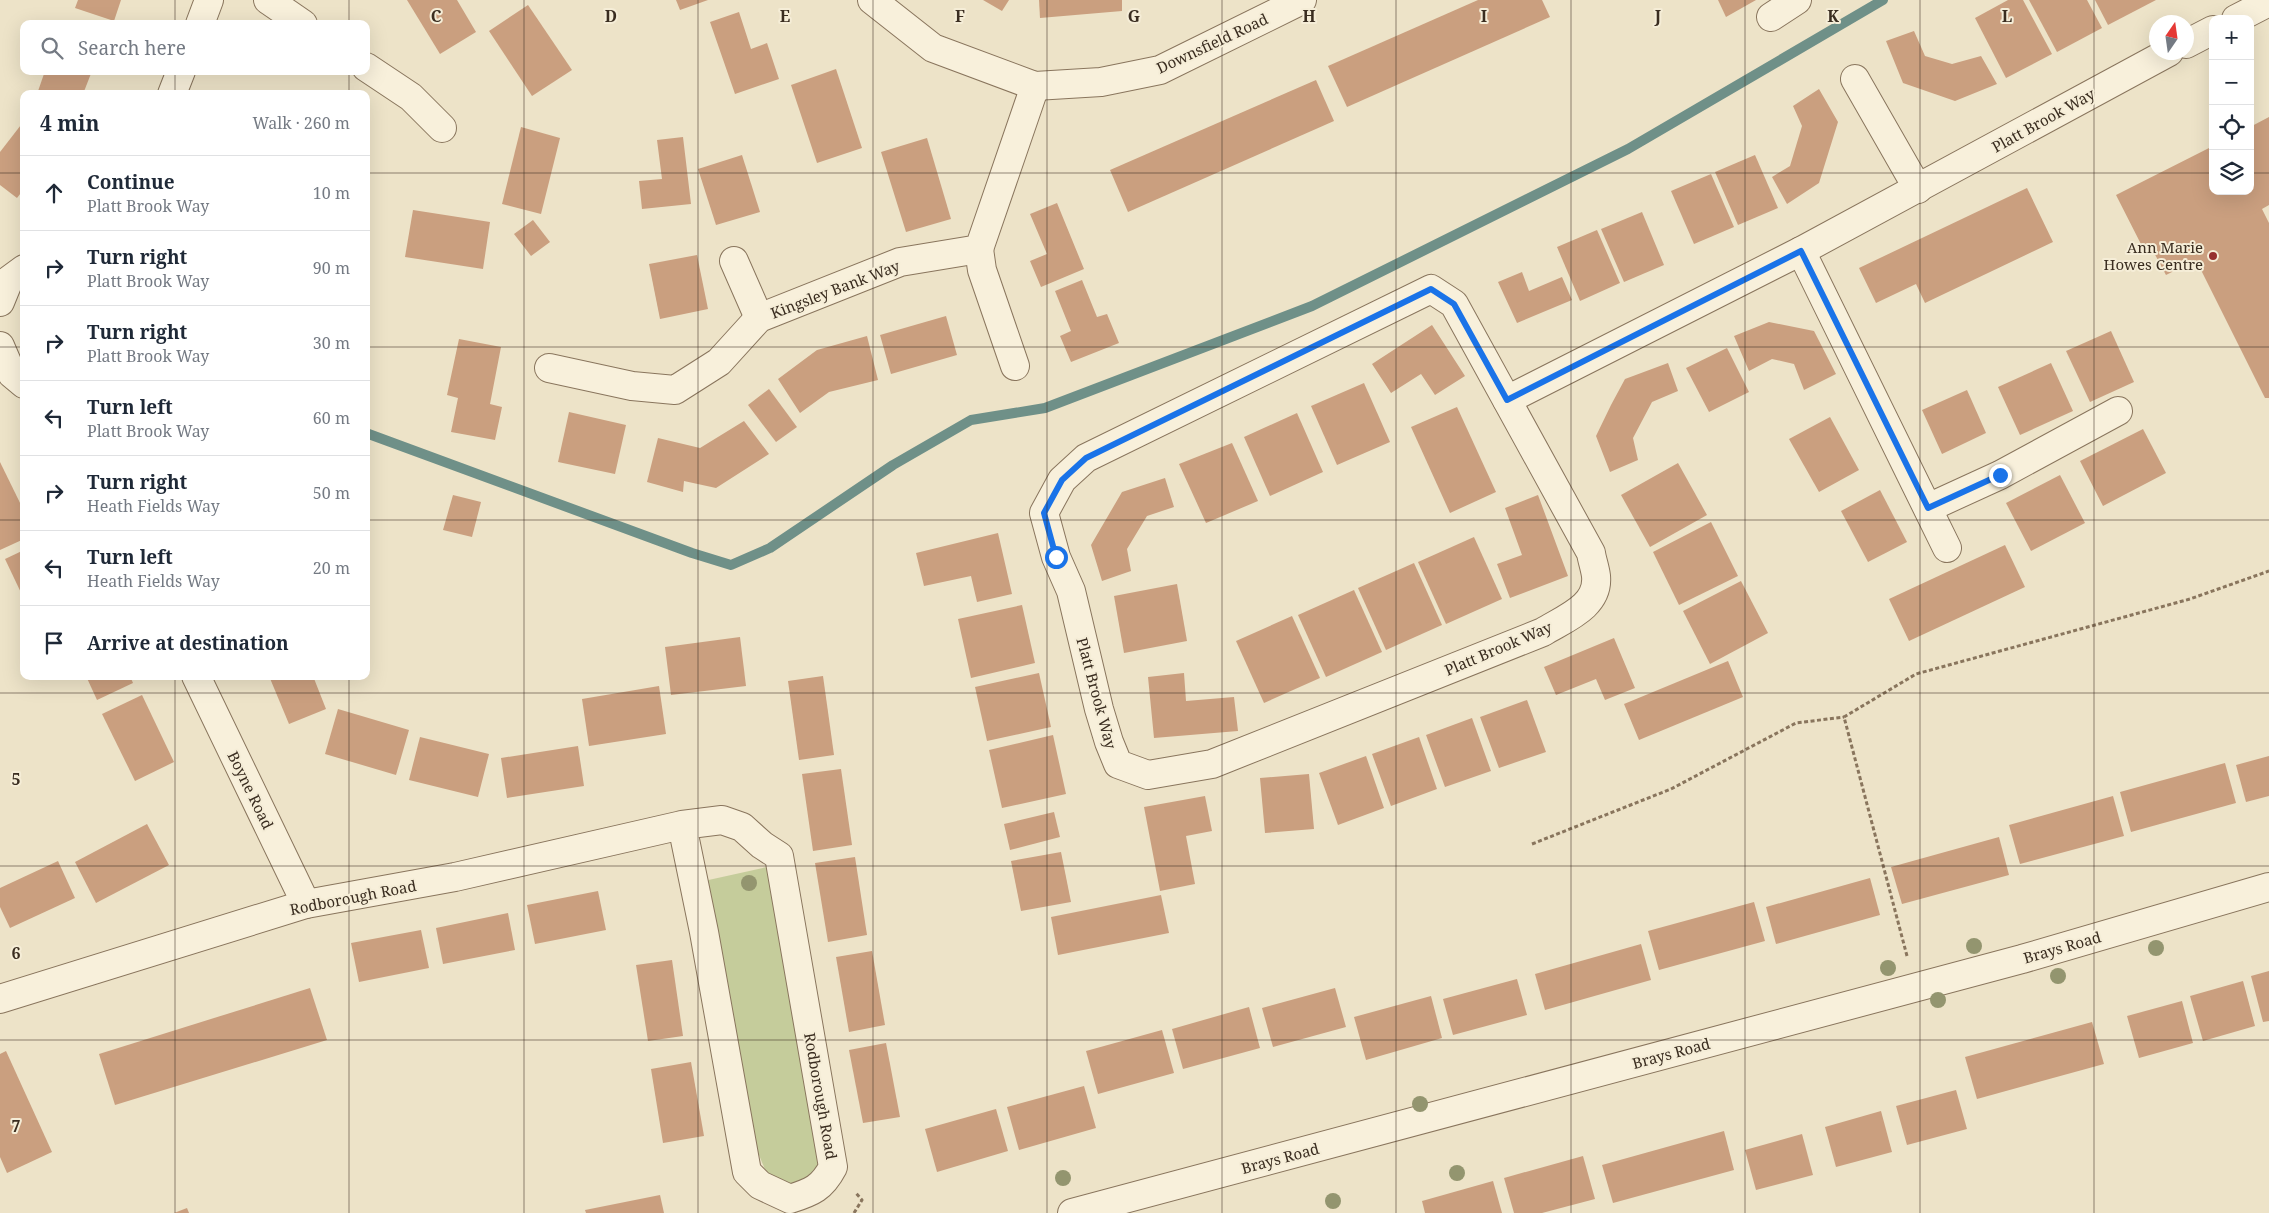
<!DOCTYPE html>
<meta charset="utf-8">
<style>
body{margin:0;font-family:"Noto Serif",serif;background:#f6f6f7;color:#1f2937}
.controls{position:absolute;right:15px;top:15px;display:grid;overflow:hidden;border-radius:10px;box-shadow:0 5px 20px #0002}
.controls button{width:45px;height:45px;display:grid;place-items:center;padding:0;border:0;border-bottom:1px solid #e0e1e3;background:#fff;color:#1f2937;font:25px sans-serif}
.compass{position:absolute;left:2149px;top:15px;width:45px;height:45px;border-radius:50%;background:#fff;box-shadow:0 5px 20px #0002;rotate:13deg}
.stop{position:absolute;width:15px;height:15px;margin:-11px;border:4px solid #1a73e8;border-radius:50%;background:#fff}
.stop.end{background:#1a73e8;border-color:#fff;box-shadow:0 1px 5px #0008}
.list{margin:0;padding:0;list-style:none}
h2{display:flex;justify-content:space-between;align-items:center;height:65px;margin:0;padding:0 20px;font-size:21px}
h2 small{font-size:16px;font-weight:400;color:#747a83}
.list li{display:grid;grid-template-columns:32px 1fr auto;gap:15px;align-items:center;box-sizing:border-box;height:75px;padding:0 20px;border-top:1px solid #e0e1e3}
.list b{display:block;font-size:19px;white-space:nowrap}
.list p{margin:0;font-size:16px;white-space:nowrap;color:#747a83}
.list em{font-size:16px;font-style:normal;color:#747a83}
.icon{flex:none;width:28px;height:28px;fill:none;stroke:currentColor;stroke-width:2;stroke-linecap:round;stroke-linejoin:round}
.map{position:relative;flex:none;width:2269px;height:1213px;overflow:hidden}
.search{position:absolute;background:#fff;box-shadow:0 5px 20px #0002;left:20px;top:20px;width:350px;height:55px;display:flex;align-items:center;gap:12px;box-sizing:border-box;padding:0 18px;border-radius:10px;color:#747a83;font-size:19px}
.panel{position:absolute;background:#fff;box-shadow:0 5px 20px #0002;left:20px;top:90px;width:350px;height:590px;border-radius:10px}
.map>svg:first-child{display:block}
</style>
<div class="map">
<svg width="2269" height="1213" viewBox="0 0 2269 1213">
<rect width="100%" height="100%" fill="#ede3c8"/>
<path fill="#c5cc9b" d="M767,867L823,1150L818,1170L798,1186L780,1184L767,1174L751,1136L704,881Z"/>
<g fill="none" stroke-linecap="round" stroke-linejoin="round">
<path stroke="#6f9088" stroke-width="10" d="M366,433L692,553L731,565L770,548L893,465L971,420L1045,408L1312,306L1628,149L1883,0"/>
</g>
<g fill="#ca9f7f">
<path d="M78,0H121L114,21L75,8Z"/>
<path d="M407,0H457L476,32L440,54Z"/>
<path d="M676,0H708L680,10Z"/>
<path d="M983,0H1009L1002,11Z"/>
<path d="M1039,0H1122V11L1040,18Z"/>
<path d="M1478,0H1542L1550,17L1347,107L1328,66Z"/>
<path d="M1718,0H1756L1726,17Z"/>
<path d="M2008,0H2023L2052,54L2006,78L1975,18Z"/>
<path d="M2029,0H2087L2102,28L2057,52Z"/>
<path d="M2095,0H2156L2108,25Z"/>
<path d="M528,5L572,70L532,96L489,31Z"/>
<path d="M739,12L751,49L767,43L779,79L735,94L710,22Z"/>
<path d="M1914,31L1925,56L1952,64L1981,56L1997,84L1955,101L1903,83L1886,41Z"/>
<path d="M836,69L862,148L817,163L791,85Z"/>
<path d="M45,71H92L83,94H37Z"/>
<path d="M1316,80L1334,121L1128,212L1110,170Z"/>
<path d="M1819,89L1838,122L1819,183L1787,204L1772,177L1790,166L1802,126L1793,106Z"/>
<path d="M2269,117V205L2262,209L2269,223V398H2265L2196,260L2166,275L2152,249L2145,252L2116,195L2213,146V191H2250V127Z"/>
<path d="M24,121V189L17,198L0,185V152Z"/>
<path d="M521,127L560,138L541,214L502,204Z"/>
<path d="M683,137L691,204L642,209L639,181L662,179L657,140Z"/>
<path d="M927,138L951,219L906,232L881,152Z"/>
<path d="M742,155L760,212L716,225L698,169Z"/>
<path d="M1755,155L1778,208L1738,225L1715,172Z"/>
<path d="M1711,174L1734,227L1694,244L1671,191Z"/>
<path d="M2027,188L2053,242L1925,303L1916,284L1876,303L1859,268Z"/>
<path d="M1057,203L1084,269L1041,287L1030,261L1047,254L1030,214Z"/>
<path d="M413,210L490,222L483,269L405,257Z"/>
<path d="M1642,212L1664,265L1624,282L1601,229Z"/>
<path d="M533,220L550,242L531,256L514,234Z"/>
<path d="M1597,230L1620,283L1580,301L1557,247Z"/>
<path d="M697,255L708,309L660,319L649,264Z"/>
<path d="M1522,272L1529,291L1562,277L1572,300L1517,323L1498,282Z"/>
<path d="M1082,280L1097,317L1107,314L1119,343L1071,362L1060,336L1071,331L1055,291Z"/>
<path d="M946,316L957,355L891,374L880,335Z"/>
<path d="M1769,322L1814,331L1836,374L1804,390L1794,364L1772,359L1749,371L1734,336Z"/>
<path d="M1432,325L1465,376L1435,395L1421,374L1391,393L1372,364Z"/>
<path d="M2111,331L2134,382L2090,402L2066,351Z"/>
<path d="M867,336L878,380L829,392L800,413L778,379L817,350Z"/>
<path d="M459,339L501,347L490,404L502,407L495,440L451,432L458,398L447,395Z"/>
<path d="M1727,348L1749,392L1709,412L1686,368Z"/>
<path d="M1668,363L1678,391L1652,402L1633,438L1638,460L1610,472L1596,436L1611,405L1625,379Z"/>
<path d="M2051,363L2073,411L2020,435L1998,387Z"/>
<path d="M1364,383L1390,442L1337,465L1311,406Z"/>
<path d="M769,389L797,427L776,442L748,405Z"/>
<path d="M1967,390L1986,433L1942,454L1922,410Z"/>
<path d="M1457,407L1496,492L1450,513L1411,427Z"/>
<path d="M569,412L626,425L615,474L558,462Z"/>
<path d="M1297,413L1323,472L1270,496L1244,437Z"/>
<path d="M1830,417L1859,470L1819,492L1789,439Z"/>
<path d="M744,421L769,454L716,488L684,481L683,492L647,482L658,438L700,448Z"/>
<path d="M2143,429L2166,473L2103,506L2080,461Z"/>
<path d="M1232,443L1258,501L1206,523L1179,464Z"/>
<path d="M0,462L24,511V539L0,550Z"/>
<path d="M1678,463L1707,515L1650,547L1621,495Z"/>
<path d="M2060,475L2085,523L2031,551L2006,503Z"/>
<path d="M1165,478L1174,507L1147,516L1127,549L1131,571L1102,581L1091,545L1122,492Z"/>
<path d="M1880,490L1907,542L1868,562L1841,511Z"/>
<path d="M453,495L481,502L472,537L443,530Z"/>
<path d="M1538,495L1568,576L1510,598L1497,564L1522,555L1505,508Z"/>
<path d="M1711,522L1738,576L1679,605L1653,552Z"/>
<path d="M998,533L1012,594L977,602L971,576L924,586L916,553Z"/>
<path d="M1474,537L1502,599L1446,624L1418,562Z"/>
<path d="M2005,545L2025,587L1909,641L1889,599Z"/>
<path d="M24,550V599L5,559Z"/>
<path d="M1414,563L1442,625L1386,650L1358,588Z"/>
<path d="M1741,581L1768,633L1710,664L1683,611Z"/>
<path d="M1177,584L1187,641L1124,653L1114,596Z"/>
<path d="M1354,590L1382,652L1326,677L1298,615Z"/>
<path d="M1022,605L1035,663L971,678L958,619Z"/>
<path d="M1292,616L1320,678L1264,703L1236,641Z"/>
<path d="M740,637L746,686L671,695L665,647Z"/>
<path d="M1614,638L1635,688L1605,700L1596,679L1556,695L1544,667Z"/>
<path d="M1728,661L1743,697L1639,740L1624,704Z"/>
<path d="M1039,673L1051,727L987,741L975,687Z"/>
<path d="M1184,673L1186,701L1234,697L1238,731L1154,738L1148,677Z"/>
<path d="M86,676H130L133,683L97,700Z"/>
<path d="M269,676H313L326,709L289,724Z"/>
<path d="M823,676L834,755L799,760L788,681Z"/>
<path d="M659,686L666,734L589,746L582,699Z"/>
<path d="M142,695L174,762L135,781L102,714Z"/>
<path d="M1527,700L1546,752L1499,768L1480,717Z"/>
<path d="M338,709L409,730L396,775L325,754Z"/>
<path d="M1472,718L1491,771L1445,787L1426,735Z"/>
<path d="M1053,735L1066,794L1002,808L989,750Z"/>
<path d="M420,737L489,754L478,797L409,780Z"/>
<path d="M1419,737L1437,789L1391,806L1372,754Z"/>
<path d="M578,746L584,786L507,798L501,758Z"/>
<path d="M1366,756L1384,808L1338,825L1319,773Z"/>
<path d="M2269,756V796L2246,802L2236,765Z"/>
<path d="M2225,763L2236,803L2131,832L2120,792Z"/>
<path d="M841,769L852,845L813,851L802,774Z"/>
<path d="M1309,774L1314,829L1265,833L1260,778Z"/>
<path d="M1205,796L1212,831L1186,836L1195,884L1160,891L1144,807Z"/>
<path d="M2113,796L2124,836L2020,864L2009,825Z"/>
<path d="M1054,812L1060,837L1010,850L1004,824Z"/>
<path d="M147,824L169,865L96,903L75,862Z"/>
<path d="M1999,837L2009,875L1902,904L1891,867Z"/>
<path d="M1061,852L1071,902L1021,911L1011,861Z"/>
<path d="M855,857L867,935L828,942L815,863Z"/>
<path d="M58,861L75,898L10,928L0,907V888Z"/>
<path d="M1870,878L1880,915L1776,944L1766,907Z"/>
<path d="M598,891L606,930L535,944L527,905Z"/>
<path d="M1161,895L1169,933L1058,955L1051,917Z"/>
<path d="M1754,902L1765,941L1659,970L1648,931Z"/>
<path d="M508,913L515,950L443,964L436,928Z"/>
<path d="M421,930L429,968L359,982L351,943Z"/>
<path d="M1641,944L1651,980L1545,1010L1535,974Z"/>
<path d="M872,951L885,1025L849,1032L836,957Z"/>
<path d="M672,960L683,1036L648,1041L636,965Z"/>
<path d="M2269,971V1021L2263,1022L2251,976Z"/>
<path d="M1517,979L1527,1015L1453,1035L1443,999Z"/>
<path d="M2243,981L2255,1026L2203,1041L2190,996Z"/>
<path d="M310,988L327,1040L115,1105L99,1054Z"/>
<path d="M1335,988L1346,1027L1273,1047L1262,1008Z"/>
<path d="M1431,996L1442,1038L1366,1060L1354,1017Z"/>
<path d="M2182,1001L2193,1043L2139,1058L2127,1016Z"/>
<path d="M1249,1007L1260,1048L1183,1069L1172,1029Z"/>
<path d="M2092,1022L2104,1064L1977,1099L1965,1057Z"/>
<path d="M1162,1030L1174,1073L1098,1094L1086,1051Z"/>
<path d="M886,1043L900,1117L863,1123L849,1050Z"/>
<path d="M6,1051L52,1152L7,1173L0,1157V1054Z"/>
<path d="M691,1062L704,1136L663,1143L651,1069Z"/>
<path d="M1084,1086L1096,1128L1019,1150L1007,1107Z"/>
<path d="M1956,1090L1967,1129L1907,1145L1896,1106Z"/>
<path d="M996,1109L1008,1151L937,1172L925,1129Z"/>
<path d="M1881,1111L1892,1152L1836,1167L1825,1127Z"/>
<path d="M1724,1131L1734,1170L1613,1203L1602,1165Z"/>
<path d="M1802,1134L1813,1175L1756,1190L1745,1150Z"/>
<path d="M1583,1156L1595,1199L1542,1213H1514L1504,1178Z"/>
<path d="M1493,1181L1502,1213H1425L1422,1201Z"/>
<path d="M660,1195L664,1213H586L585,1210Z"/>
<path d="M187,1208L189,1213H174Z"/>
</g>
<g fill="none" stroke-linecap="round" stroke-linejoin="round">
<defs>
<g id="minor">
<path d="M268,0L303,24"/>
<path d="M872,0L933,48L1035,86L1101,82L1160,70L1302,0"/>
<path d="M1771,17L1797,0"/>
<path d="M2236,19L2269,2"/>
<path d="M200,24L209,0"/>
<path d="M2186,44L2213,30"/>
<path d="M366,67L411,97L442,128"/>
<path d="M1855,79L1918,189"/>
<path d="M172,94L181,71"/>
<path d="M979,249L982,270L1015,366"/>
<path d="M1801,251L1947,548"/>
<path d="M734,261L759,318"/>
<path d="M1431,289L1454,304L1591,553C1592,560 1595,568 1596,576C1599,606 1566,618 1543,632L1212,764L1148,775L1118,764L1109,742L1099,709L1071,591L1056,557L1044,513L1062,480L1086,458Z"/>
<path d="M0,302L9,280L24,269"/>
<path d="M0,346L12,374L24,384"/>
<path d="M549,368L632,386L675,390L719,362L759,318L900,262L979,249L1035,86"/>
<path d="M1507,400L1801,251L2169,52"/>
<path d="M1928,508L2000,475L2118,411"/>
<path d="M196,676L306,904"/>
<path d="M0,999L306,904L455,877L682,825L722,820L742,827L762,845L779,856L833,1167C822,1188 812,1192 790,1199L760,1185L747,1172L704,932L682,825"/>
<path d="M1072,1213L2022,959L2269,887"/>
</g>
</defs>
<use href="#minor" stroke="#89755d" stroke-width="30"/>
<g stroke="#89755d" stroke-width="3" stroke-dasharray="4 2.5" stroke-linecap="butt">
<path d="M1532,844L1671,789L1796,723L1844,717"/>
<path d="M1907,956L1844,717L1916,674L2190,599L2269,571"/>
<path d="M854,1213L862,1200L855,1192"/>
</g>
<use href="#minor" stroke="#f8f0db" stroke-width="28"/>
</g>
<g fill="#93956f">
<circle cx="749" cy="883" r="8"/>
<circle cx="1974" cy="946" r="8"/>
<circle cx="2156" cy="948" r="8"/>
<circle cx="1888" cy="968" r="8"/>
<circle cx="2058" cy="976" r="8"/>
<circle cx="1938" cy="1000" r="8"/>
<circle cx="1420" cy="1104" r="8"/>
<circle cx="1457" cy="1173" r="8"/>
<circle cx="1063" cy="1178" r="8"/>
<circle cx="1333" cy="1201" r="8"/>
</g>
<g fill="none" stroke-linecap="round" stroke-linejoin="round">
<path stroke="#1a73e8" stroke-width="6" d="M1056,557L1044,513L1062,480L1086,458L1431,289L1454,304L1507,400L1801,251L1928,508L2000,475"/>
</g>
<path fill="none" stroke="#3a2d20" stroke-width="1" stroke-opacity="0.55" d="M175,0V24M349,0V24M524,0V1213M698,0V1213M873,0V1213M1047,0V1213M1222,0V1213M1396,0V1213M1571,0V1213M1745,0V1213M1920,0V1213M2094,0V1213M175,71V94M349,71V94M0,173H24M366,173H2213M2250,173H2269M0,347H24M366,347H2269M0,520H24M366,520H2269M175,676V1213M349,676V1213M0,693H2269M0,866H2269M0,1040H2269"/>
<circle fill="#96302f" stroke="#f5edd7" stroke-width="2" cx="2213" cy="256" r="5"/>
<g text-anchor="middle" dominant-baseline="central" stroke-width="4" stroke-linejoin="round" paint-order="stroke">
<g font-size="15" fill="#3a2d20" stroke="#f5edd7">
<text transform="translate(1212 43) rotate(-25)">Downsfield Road</text>
<text transform="translate(2043 120) rotate(-29)">Platt Brook Way</text>
<text transform="translate(835 289) rotate(-21)">Kingsley Bank Way</text>
<text transform="translate(1498 648) rotate(-23)">Platt Brook Way</text>
<text transform="translate(1097 693) rotate(75)">Platt Brook Way</text>
<text transform="translate(251 790) rotate(64)">Boyne Road</text>
<text transform="translate(353 897) rotate(-11)">Rodborough Road</text>
<text transform="translate(2062 947) rotate(-16)">Brays Road</text>
<text transform="translate(1671 1053) rotate(-15)">Brays Road</text>
<text transform="translate(821 1096) rotate(80)">Rodborough Road</text>
<text transform="translate(1280 1158) rotate(-15)">Brays Road</text>
</g>
<g font-size="15" fill="#3a2d20" stroke="#f5edd7" text-anchor="end">
<text x="2203" y="247">Ann Marie<tspan x="2203" dy="17">Howes Centre</tspan></text>
</g>
</g>
<g font-size="16" text-anchor="middle" font-weight="bold" fill="#3a2d20" stroke="#f5edd7" stroke-width="4" stroke-linejoin="round" paint-order="stroke">
<text x="436" y="22">C</text>
<text x="611" y="22">D</text>
<text x="785" y="22">E</text>
<text x="960" y="22">F</text>
<text x="1134" y="22">G</text>
<text x="1309" y="22">H</text>
<text x="1484" y="22">I</text>
<text x="1658" y="22">J</text>
<text x="1833" y="22">K</text>
<text x="2007" y="22">L</text>
<text x="16" y="785">5</text>
<text x="16" y="959">6</text>
<text x="16" y="1132">7</text>
</g>
</svg>
<div class="controls">
<button>+</button>
<button>−</button>
<button><svg class="icon" aria-label="locate" viewBox="0 0 24 24"><circle cx="12" cy="12" r="6"/><path d="M12 2v4M12 18v4M2 12h4M18 12h4"/></svg></button>
<button><svg class="icon" aria-label="layers" viewBox="0 0 24 24"><path d="M12 4l9 5-9 5-9-5zM3 14l9 5 9-5"/></svg></button>
</div>
<svg class="compass" viewBox="-18 -18 36 36"><path d="M0-13l5 13h-10z" fill="#e53935"/><path d="M0 13l5-13h-10z" fill="#747a83"/></svg>
<div class="stop" style="left:1056px;top:557px"></div>
<div class="stop end" style="left:2000px;top:475px"></div>
<div class="search"><svg class="icon" aria-label="search" viewBox="0 0 24 24"><circle cx="10" cy="10" r="6"/><path d="M15 15l6 6"/></svg>Search here</div>
<section class="panel">
<h2>4 min<small>Walk · 260 m</small></h2>
<ul class="list">
<li><svg class="icon" aria-label="ahead" viewBox="0 0 24 24"><path d="M12 20V5M6 11l6-6 6 6"/></svg><div><b>Continue</b><p>Platt Brook Way</p></div><em>10 m</em></li>
<li><svg class="icon" aria-label="right" viewBox="0 0 24 24"><path d="M7 20v-9h11M14 6l5 5-5 5"/></svg><div><b>Turn right</b><p>Platt Brook Way</p></div><em>90 m</em></li>
<li><svg class="icon" aria-label="right" viewBox="0 0 24 24"><path d="M7 20v-9h11M14 6l5 5-5 5"/></svg><div><b>Turn right</b><p>Platt Brook Way</p></div><em>30 m</em></li>
<li><svg class="icon" aria-label="left" viewBox="0 0 24 24"><path d="M17 20v-9H6M10 6l-5 5 5 5"/></svg><div><b>Turn left</b><p>Platt Brook Way</p></div><em>60 m</em></li>
<li><svg class="icon" aria-label="right" viewBox="0 0 24 24"><path d="M7 20v-9h11M14 6l5 5-5 5"/></svg><div><b>Turn right</b><p>Heath Fields Way</p></div><em>50 m</em></li>
<li><svg class="icon" aria-label="left" viewBox="0 0 24 24"><path d="M17 20v-9H6M10 6l-5 5 5 5"/></svg><div><b>Turn left</b><p>Heath Fields Way</p></div><em>20 m</em></li>
<li><svg class="icon" aria-label="arrive" viewBox="0 0 24 24"><path d="M6 21V4h12l-3 4 3 4H6"/></svg><div><b>Arrive at destination</b></div></li>
</ul>
</section>
</div>
